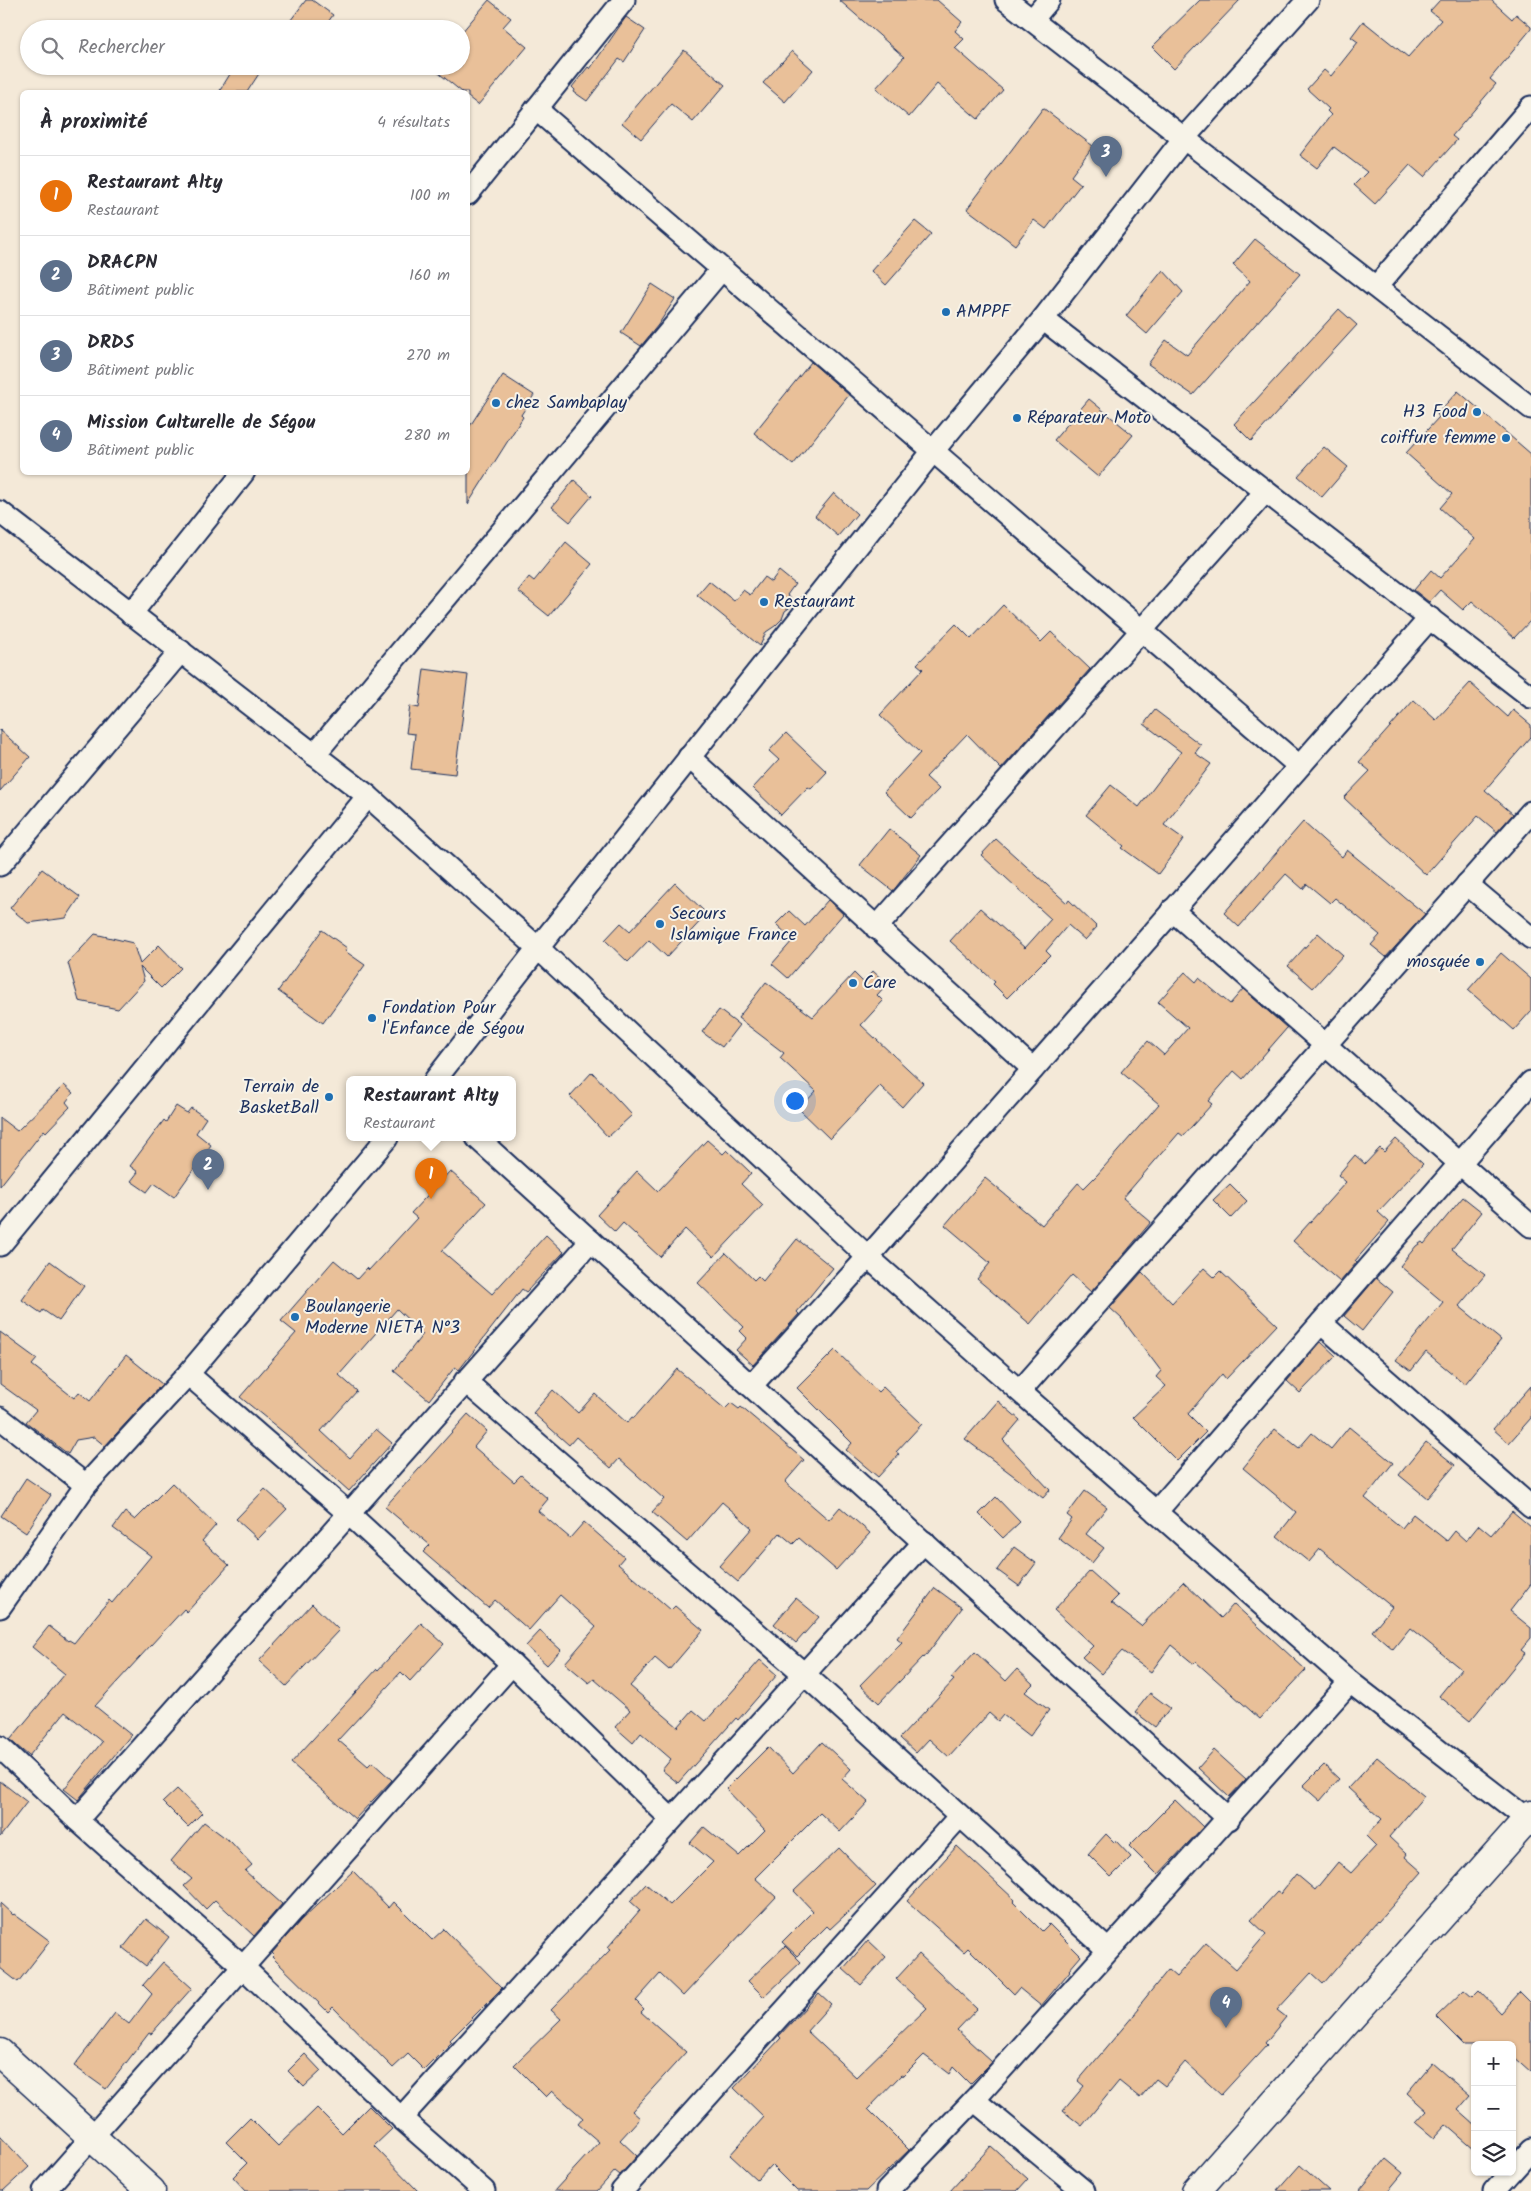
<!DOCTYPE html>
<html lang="fr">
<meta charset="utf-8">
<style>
body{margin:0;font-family:Kalam,sans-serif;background:#f7f7f7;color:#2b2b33}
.controls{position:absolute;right:15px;bottom:15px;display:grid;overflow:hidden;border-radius:8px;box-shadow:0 1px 4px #0004}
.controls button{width:45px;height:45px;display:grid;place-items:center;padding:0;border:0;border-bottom:1px solid #e1e1e2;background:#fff;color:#2b2b33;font:25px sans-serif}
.you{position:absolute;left:794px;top:1100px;width:18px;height:18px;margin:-12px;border:4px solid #fff;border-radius:50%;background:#1a73e8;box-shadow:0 0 0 8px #1a73e833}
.badge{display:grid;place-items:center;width:32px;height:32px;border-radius:50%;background:#1f6fb2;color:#fff;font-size:16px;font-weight:700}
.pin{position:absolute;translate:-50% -41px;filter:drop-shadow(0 1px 2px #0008)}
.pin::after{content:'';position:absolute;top:26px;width:18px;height:15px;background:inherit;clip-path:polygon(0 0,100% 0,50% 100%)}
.popup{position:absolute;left:346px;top:1076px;width:170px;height:65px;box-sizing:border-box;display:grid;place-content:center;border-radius:8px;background:#fff;filter:drop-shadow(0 1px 4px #0005);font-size:16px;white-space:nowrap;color:#7c7c81}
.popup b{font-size:19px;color:#2b2b33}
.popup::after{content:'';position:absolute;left:50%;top:100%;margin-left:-10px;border:10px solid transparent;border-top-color:#fff}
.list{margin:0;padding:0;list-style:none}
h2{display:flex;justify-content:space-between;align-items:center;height:65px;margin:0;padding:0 20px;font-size:21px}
h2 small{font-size:16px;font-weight:400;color:#7c7c81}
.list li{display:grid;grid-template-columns:32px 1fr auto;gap:15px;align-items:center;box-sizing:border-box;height:80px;padding:0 20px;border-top:1px solid #e1e1e2}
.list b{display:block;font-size:19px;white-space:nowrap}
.list p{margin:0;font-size:16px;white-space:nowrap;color:#7c7c81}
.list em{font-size:16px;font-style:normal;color:#7c7c81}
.icon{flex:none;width:28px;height:28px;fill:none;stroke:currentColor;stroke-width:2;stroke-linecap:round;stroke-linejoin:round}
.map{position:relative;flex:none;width:1531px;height:2191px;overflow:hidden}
.search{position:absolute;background:#fff;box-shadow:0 1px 4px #0004;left:20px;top:20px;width:450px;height:55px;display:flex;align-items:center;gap:12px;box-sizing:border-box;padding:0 18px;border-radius:28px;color:#7c7c81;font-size:19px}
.panel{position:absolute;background:#fff;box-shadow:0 1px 4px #0004;left:20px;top:90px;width:450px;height:385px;border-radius:8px}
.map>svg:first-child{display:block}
</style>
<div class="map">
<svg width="1531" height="2191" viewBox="0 0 1531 2191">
<rect width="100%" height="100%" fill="#f4e9d8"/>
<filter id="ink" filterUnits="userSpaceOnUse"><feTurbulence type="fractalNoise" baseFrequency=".02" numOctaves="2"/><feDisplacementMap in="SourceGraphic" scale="10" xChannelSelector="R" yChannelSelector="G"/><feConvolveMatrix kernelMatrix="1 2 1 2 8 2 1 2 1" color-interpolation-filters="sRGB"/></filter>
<g filter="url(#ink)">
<g fill="#e9c099" stroke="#1b2f5e">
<path d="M306,0H312L333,15L323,29H284Z"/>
<path d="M489,0L511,18L503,27L527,47L478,105L468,97V92H462L430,66H461V33Z"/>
<path d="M839,0H937L962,22L955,31L964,39L955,48L1003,90L978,119L937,84L909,117L876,88L904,57Z"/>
<path d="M1200,0H1240L1174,69L1152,47Z"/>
<path d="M1440,0H1491L1512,19L1516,14L1531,27V29L1490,79L1496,84L1452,136L1457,140L1424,177L1410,165L1375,204L1354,185L1367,172L1334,147L1317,168L1300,155L1331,115L1327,111L1329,109L1307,89L1324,70L1331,76L1358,42L1351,37L1363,21L1408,57L1441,20L1430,11Z"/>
<path d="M626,17L645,30L624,62L619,59L587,101L574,92L575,90L572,87L588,67L590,69Z"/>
<path d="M684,50L725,85L693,122L671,104L641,139L622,123Z"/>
<path d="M792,51L813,70L785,102L763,83Z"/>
<path d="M235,66H264L247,92H219Z"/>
<path d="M1043,108L1093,146L1071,176L1081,184L1046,229L1034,220L1015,245L967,209Z"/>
<path d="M915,221L931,234L886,285L871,271Z"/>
<path d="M1255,239L1300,274L1193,395L1148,364L1166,340L1187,355L1250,281L1233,265Z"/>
<path d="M1163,270L1183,292L1147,334L1126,316Z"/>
<path d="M652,284L675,299L658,325L641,346L621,333Z"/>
<path d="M1339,309L1357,325L1251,441L1234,424Z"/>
<path d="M811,362L849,395L793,465L754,433Z"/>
<path d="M503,375L534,395L521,415L523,417L468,504V429Z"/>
<path d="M1458,391L1531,454V620L1514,638L1472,601L1463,610L1440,590L1429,602L1414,590L1431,570L1440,578L1475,539L1440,508L1452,494L1406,453L1439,417L1437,414Z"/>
<path d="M1089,399L1133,435L1098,477L1054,440Z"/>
<path d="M1324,447L1348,467L1322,497L1298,476Z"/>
<path d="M574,480L592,496L570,522L552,507Z"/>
<path d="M834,493L857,514L838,536L815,516Z"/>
<path d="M566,542L592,564L549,616L518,591L529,577L534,581Z"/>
<path d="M779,571L795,584L787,595L796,603L785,611L782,619L775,626L766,632L760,646L697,595L709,581L734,601L743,590L750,595L764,577L771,582Z"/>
<path d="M1003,605L1041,642L1051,632L1090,669L1001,769L967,734L926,777L939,789L911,818L884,792L920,753L880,715L923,669L917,664L956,624L971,639Z"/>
<path d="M424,669L468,675L455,774L411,769L415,734L406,733L410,706L419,708Z"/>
<path d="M1470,683L1508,717L1513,710L1531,725V737L1485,790L1513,814L1497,832L1478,816L1426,875L1344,798L1370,771L1359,762L1414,700L1436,720Z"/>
<path d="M1155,710L1201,745L1195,753L1211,764L1164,825L1184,839L1158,874L1122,848L1124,846L1086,815L1111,785L1139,807L1181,752L1144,724Z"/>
<path d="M0,730L30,757L0,791Z"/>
<path d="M786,733L827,772L811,789L808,787L781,815L753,788L779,760L769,751Z"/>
<path d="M1303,822L1342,857L1347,850L1425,914L1386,957L1371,945L1380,935L1335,898L1330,903L1307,884L1303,889L1286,874L1239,927L1224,913Z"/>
<path d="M889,829L921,855L893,891L860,865Z"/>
<path d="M996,839L1067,903L1069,900L1097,927L1085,940L1068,925L1046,951L1050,955L1007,998L993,984L995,982L950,941L980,908L1025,948L1051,919L981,855Z"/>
<path d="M42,869L80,897L66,918L28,923L10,908Z"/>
<path d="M675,883L707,914L667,957L649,940L628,962L605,940L621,923L630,931Z"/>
<path d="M828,900L843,914L788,978L772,964L793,940L776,924L789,911L805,926Z"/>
<path d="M322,930L347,948L345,951L365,965L323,1023L278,991Z"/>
<path d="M1318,933L1343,955L1313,988L1288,966Z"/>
<path d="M95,934L133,943L140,964L159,945L181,968L161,988L140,967L144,981L118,1009L79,1001L68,963Z"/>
<path d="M1501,953L1531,979V1011L1514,1030L1468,990Z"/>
<path d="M873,971L887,984L877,995L883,1001L861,1025L923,1083L902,1107L880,1086L830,1139L799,1109L816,1091L780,1058L784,1053L738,1018L766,982L813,1017L854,973L863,982Z"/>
<path d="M1185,972L1196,982L1199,978L1230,1004L1243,989L1287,1028L1243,1079L1234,1071L1208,1101L1212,1104L1183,1136L1179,1133L1123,1198L1151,1222L1124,1254L1091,1292L1072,1275L1030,1324L977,1279L990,1263L945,1225L985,1178L1042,1225L1078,1183L1084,1188L1097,1175L1159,1104L1121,1072L1148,1041L1164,1055L1188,1028L1158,1002Z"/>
<path d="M719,1010L739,1025L722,1047L702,1032Z"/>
<path d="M592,1072L632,1115L608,1137L570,1096Z"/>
<path d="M64,1085L73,1093L66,1102L70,1107L46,1132L44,1130L0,1186V1118L17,1131Z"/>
<path d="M176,1106L187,1113L191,1108L206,1118L196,1133L211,1145L174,1197L154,1183L147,1192L131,1181L138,1172L130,1166L164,1120L166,1122Z"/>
<path d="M1396,1139L1423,1164L1378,1212L1389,1222L1355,1261L1357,1262L1340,1282L1293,1241L1346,1182L1338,1175L1355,1155L1365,1164L1380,1148L1384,1152Z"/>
<path d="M707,1140L723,1154L727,1150L751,1173L741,1184L763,1205L714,1257L685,1229L660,1257L623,1223L615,1232L597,1215L637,1171L658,1191Z"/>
<path d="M450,1171L486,1203L442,1251L492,1294L546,1235L564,1252L526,1292L522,1289L459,1370L455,1367L429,1400L394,1371L423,1334L397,1309L339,1375L357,1391L321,1431L350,1458L376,1429L392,1443L349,1491L288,1436L240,1397L296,1333L281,1321L334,1260L357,1279L367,1268L369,1270L417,1218L411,1213Z"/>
<path d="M1230,1184L1247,1201L1231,1218L1213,1200Z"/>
<path d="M1463,1197L1482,1212L1452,1249L1485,1275L1459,1306L1501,1340L1465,1384L1426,1352L1411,1371L1396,1360L1443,1302L1400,1266L1416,1246L1422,1242L1424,1244Z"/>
<path d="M797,1239L833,1268L797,1312L799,1314L753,1365L736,1350L747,1338L740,1331L744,1327L698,1283L726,1253L754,1280L758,1276L763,1281Z"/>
<path d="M50,1261L84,1286L59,1321L43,1310L41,1313L22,1300Z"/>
<path d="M1204,1268L1214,1277L1220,1271L1277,1325L1226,1379L1222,1374L1188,1414L1206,1432L1177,1461L1133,1417L1166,1386L1156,1377L1161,1371L1122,1319L1110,1308L1142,1272L1172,1303Z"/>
<path d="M1376,1278L1393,1292L1362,1331L1344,1316Z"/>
<path d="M0,1332L37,1359L32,1365L74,1398L79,1392L90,1401L126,1355L162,1384L105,1446L94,1437L76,1440L68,1454L26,1422L36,1410L0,1384Z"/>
<path d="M1321,1342L1336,1356L1300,1393L1287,1381Z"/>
<path d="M835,1350L878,1392L883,1387L922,1424L896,1452L899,1454L878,1477L846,1450L852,1443L797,1388Z"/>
<path d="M677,1369L725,1409L731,1403L739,1409L741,1407L804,1460L785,1482L829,1520L840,1507L870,1533L836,1570L799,1538L793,1544L780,1533L738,1582L719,1566L752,1528L722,1502L687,1542L652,1512L664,1499L619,1459L611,1468L576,1437L569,1445L533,1413L553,1390L578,1413L595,1394L627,1423L632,1417L634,1418Z"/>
<path d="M1531,1386V1418L1509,1443L1493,1429Z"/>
<path d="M998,1401L1020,1420L1003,1440L1050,1490L1043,1498L965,1439Z"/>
<path d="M468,1414L487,1431L474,1447L514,1482L521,1475L548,1499L538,1511L570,1538L584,1522L624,1557L618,1564L671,1610L675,1606L703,1630L669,1670L655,1658L630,1686L678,1727L693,1710L706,1721L760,1660L777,1675L738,1720L736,1718L678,1783L662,1770L671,1759L641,1733L633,1743L615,1727L630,1710L594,1679L589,1683L565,1663L596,1627L560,1595L529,1630L495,1600L488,1608L423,1552L430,1545L385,1507Z"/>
<path d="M1349,1427L1393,1463L1365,1498L1402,1528L1413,1514L1447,1541L1455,1531L1466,1541L1479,1525L1491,1535L1512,1511L1531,1527V1584L1510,1611L1531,1628V1638L1521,1650L1525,1653L1470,1721L1439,1696L1461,1669L1410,1628L1393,1649L1372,1631L1392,1607L1320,1549L1309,1562L1277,1536L1296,1512L1243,1468L1275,1429L1299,1448L1312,1433L1331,1449Z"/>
<path d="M1426,1442L1455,1465L1427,1498L1399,1475Z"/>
<path d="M26,1478L51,1495L26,1533L1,1516Z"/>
<path d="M172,1483L216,1525L202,1541L229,1565L187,1612L184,1609L95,1706L131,1735L78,1800L64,1789L102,1742L65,1712L29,1756L10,1740L65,1674L32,1647L49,1626L68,1641L69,1640L74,1643L109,1600L112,1603L151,1556L113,1528L125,1512L135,1520Z"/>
<path d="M265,1489L287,1509L258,1539L236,1519Z"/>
<path d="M1085,1491L1107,1507L1086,1534L1104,1548L1092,1563L1058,1538L1072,1519L1067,1515Z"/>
<path d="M996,1497L1020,1522L1003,1538L979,1514Z"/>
<path d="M1014,1547L1036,1563L1019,1586L997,1570Z"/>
<path d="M1090,1571L1118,1596L1111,1603L1141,1626L1183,1582L1221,1618L1234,1604L1306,1670L1260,1719L1196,1662L1194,1664L1171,1645L1151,1672L1122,1651L1101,1674L1082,1657L1093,1646L1054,1610Z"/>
<path d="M935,1588L962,1608L924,1658L923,1657L879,1703L860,1685L902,1642L897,1638Z"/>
<path d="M796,1598L819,1617L796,1643L774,1624Z"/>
<path d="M312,1604L339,1630L286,1686L259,1661Z"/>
<path d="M421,1623L444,1644L410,1681L401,1672L338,1740L368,1766L372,1762L392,1780L355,1819L291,1763L377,1669L378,1670Z"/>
<path d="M540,1631L561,1650L547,1665L526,1646Z"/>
<path d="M975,1652L1006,1681L1017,1669L1033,1684L1025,1692L1049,1710L1030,1736L1003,1715L998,1721L989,1713L949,1757L929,1739L916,1753L900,1738L954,1680L951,1678Z"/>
<path d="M1150,1693L1170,1708L1155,1727L1135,1712Z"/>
<path d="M822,1742L851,1769L842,1779L868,1802L840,1832L820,1813L755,1878L776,1897L683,1996L660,1974L636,2001L644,2009L641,2012L686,2052L632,2111L640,2118L620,2140L637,2156L620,2175L615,2171L597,2191H554L599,2142L578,2124L583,2118L552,2091L546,2097L514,2065L561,2019L551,2010L611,1949L608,1947L640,1910L630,1901L646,1884L670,1905L713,1862L690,1843L704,1827L739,1856L765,1830L726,1789L768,1747L793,1773Z"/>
<path d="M1214,1750L1246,1779L1229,1797L1198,1768Z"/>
<path d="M1377,1757L1424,1796L1389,1837L1407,1854L1405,1857L1422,1872L1378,1922L1377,1921L1323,1984L1311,1973L1277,2010L1286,2017L1265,2043L1267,2045L1221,2095L1185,2062L1165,2086L1156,2079L1140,2098L1119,2081L1082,2126L1063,2111L1084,2086L1078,2081L1139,2009L1138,2007L1168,1970L1176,1977L1206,1943L1236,1969L1266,1934L1251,1920L1277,1892L1280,1894L1296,1874L1315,1890L1338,1862L1351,1873L1376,1846L1366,1836L1382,1819L1348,1788Z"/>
<path d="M1324,1765L1339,1779L1320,1801L1303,1786Z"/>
<path d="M0,1781L27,1802L0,1837Z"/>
<path d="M177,1789L202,1813L188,1827L163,1802Z"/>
<path d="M1175,1800L1203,1827L1158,1875L1129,1846Z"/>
<path d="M204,1822L231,1842L252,1865L245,1871L282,1904L254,1936L215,1900L206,1909L184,1886L192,1879L171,1861Z"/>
<path d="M1106,1834L1115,1843L1116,1841L1131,1857L1111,1877L1088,1854Z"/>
<path d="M957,1846L1015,1900L1013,1902L1042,1931L1049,1924L1081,1956L1069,1970L1070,1971L1041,2006L1019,1988L1014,1994L968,1948L964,1952L907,1901Z"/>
<path d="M839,1848L876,1886L830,1929L827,1926L797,1956L782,1942L813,1911L794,1891Z"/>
<path d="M353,1871L389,1908L394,1902L432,1940L444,1929L502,1988L450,2040L452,2042L424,2070L408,2054L393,2068L333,2007L328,2012L272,1957L274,1955L272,1953L300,1921Z"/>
<path d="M0,1903L13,1915L14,1914L50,1941L18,1982L0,1968Z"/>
<path d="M146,1919L169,1937L146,1966L123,1948Z"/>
<path d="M868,1940L886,1957L861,1985L843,1969Z"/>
<path d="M785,1946L801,1962L764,1997L748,1981Z"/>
<path d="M919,1954L977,2009L957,2030L992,2062L970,2084L953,2067L949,2074L924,2055L903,2076L901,2075L868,2109L909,2150L866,2191H797L771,2165L757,2180L730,2155L764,2117L734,2088L781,2038L779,2036L819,1993L831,2004L807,2031L856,2077L927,2008L896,1979Z"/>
<path d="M163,1962L192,1988L151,2034L149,2033L106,2089L74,2066L115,2013L129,2024L152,1994L143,1985Z"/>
<path d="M1464,1990L1472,1997L1479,1990L1501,2013L1520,1992L1531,2003V2072L1512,2055V2045H1464L1436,2017Z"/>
<path d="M305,2054L321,2071L304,2087L288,2071Z"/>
<path d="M1432,2063L1470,2096L1458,2110L1475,2125V2150L1446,2125L1434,2138L1416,2123L1427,2111L1407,2093Z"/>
<path d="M369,2106L392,2129L374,2146L418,2191H246L233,2177L247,2163L226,2142L250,2118L278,2146L317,2108L342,2133Z"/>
<path d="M0,2136L29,2167L3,2191H0Z"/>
<path d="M991,2146L1028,2179L1017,2191H950Z"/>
<path d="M1386,2159L1403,2173L1388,2191H1359Z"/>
<path d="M1300,2165L1329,2191H1277Z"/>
</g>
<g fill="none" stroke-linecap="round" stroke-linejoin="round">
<defs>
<g id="street">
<path d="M1006,0L1531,408"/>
<path d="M1032,20L1049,0"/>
<path d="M536,109L1299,766"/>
<path d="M468,194L624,0"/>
<path d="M1376,287L1531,107"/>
<path d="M1043,319L1531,697"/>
<path d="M0,512L368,796L538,948L868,1257L1156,1512L1350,1682L1527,1819L1531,1825"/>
<path d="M131,614L244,472"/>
<path d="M314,755L721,270"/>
<path d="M689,757L1033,1069"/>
<path d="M0,865L181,651"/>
<path d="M1467,884L1531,938"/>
<path d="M1172,910L1531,1226"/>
<path d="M876,928L1265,492"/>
<path d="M435,1080L538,948L933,451L1043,319L1184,138L1308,0"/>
<path d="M477,1138L1229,1819"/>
<path d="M0,1245L368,796"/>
<path d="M1321,1323L1531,1507"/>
<path d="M188,1374L348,1513L512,1664L671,1819"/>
<path d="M465,1381L803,1673L1108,1950"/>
<path d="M751,1386L868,1257L1430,618"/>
<path d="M1020,1391L1531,812"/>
<path d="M0,1418L86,1485"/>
<path d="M1156,1512L1531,1082"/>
<path d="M0,1607L86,1485L188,1374L387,1138"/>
<path d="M0,1747L77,1820L243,1967L401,2118L484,2191"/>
<path d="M77,1820L591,1241"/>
<path d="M974,2100L1084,2191"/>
<path d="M401,2118L924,1542"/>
<path d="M1512,2171L1531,2150"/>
<path d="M44,2191L512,1664"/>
<path d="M622,2191L959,1817"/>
<path d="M887,2191L974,2100L1350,1682"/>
<path d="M1494,2191L1511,2172"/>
</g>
<g id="secondary">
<path d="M0,2053L151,2191"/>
<path d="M1196,2191L1531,1815"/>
</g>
</defs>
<use href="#street" stroke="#1b2f5e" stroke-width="25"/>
<use href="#secondary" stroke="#1b2f5e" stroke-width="31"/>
<use href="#street" stroke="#f7f3e8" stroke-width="21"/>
<use href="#secondary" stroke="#f7f3e8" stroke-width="28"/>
</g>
</g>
<g fill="#1f6fb2" stroke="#f7f3e8" stroke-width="2">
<circle cx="946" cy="312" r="5"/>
<circle cx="496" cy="403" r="5"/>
<circle cx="1477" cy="412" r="5"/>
<circle cx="1017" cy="418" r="5"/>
<circle cx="1506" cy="438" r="5"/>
<circle cx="764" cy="602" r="5"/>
<circle cx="660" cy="924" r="5"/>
<circle cx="1480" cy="962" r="5"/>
<circle cx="853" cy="983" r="5"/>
<circle cx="372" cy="1018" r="5"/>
<circle cx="329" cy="1097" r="5"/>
<circle cx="295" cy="1317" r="5"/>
</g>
<g text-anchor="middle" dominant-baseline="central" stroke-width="4" stroke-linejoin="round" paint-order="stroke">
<g font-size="18" fill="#1b2f5e" stroke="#f7f3e8" text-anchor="start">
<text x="956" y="312">AMPPF</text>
<text x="506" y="403">chez Sambaplay</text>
<text x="1467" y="412" text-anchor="end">H3 Food</text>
<text x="1027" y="418">Réparateur Moto</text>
<text x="1496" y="438" text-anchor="end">coiffure femme</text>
<text x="774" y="602">Restaurant</text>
<text x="670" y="914">Secours<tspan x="670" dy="21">Islamique France</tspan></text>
<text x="1470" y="962" text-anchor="end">mosquée</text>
<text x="863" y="983">Care</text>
<text x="382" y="1008">Fondation Pour<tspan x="382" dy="21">l'Enfance de Ségou</tspan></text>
<text x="319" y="1087" text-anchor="end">Terrain de<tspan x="319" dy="21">BasketBall</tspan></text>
<text x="305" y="1307">Boulangerie<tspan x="305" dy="21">Moderne NIETA N°3</tspan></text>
</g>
</g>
</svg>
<div class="controls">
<button>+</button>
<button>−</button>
<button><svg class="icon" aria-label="layers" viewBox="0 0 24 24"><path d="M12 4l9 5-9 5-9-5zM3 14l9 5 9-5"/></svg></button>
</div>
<div class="you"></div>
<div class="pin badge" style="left:431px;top:1199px;background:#e8710a">1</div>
<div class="popup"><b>Restaurant Alty</b>Restaurant</div>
<div class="pin badge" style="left:208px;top:1190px;background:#5c6f8a">2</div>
<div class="pin badge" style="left:1106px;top:177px;background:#5c6f8a">3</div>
<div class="pin badge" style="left:1226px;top:2028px;background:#5c6f8a">4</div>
<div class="search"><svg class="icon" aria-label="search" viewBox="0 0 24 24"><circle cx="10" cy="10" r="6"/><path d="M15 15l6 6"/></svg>Rechercher</div>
<section class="panel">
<h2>À proximité<small>4 résultats</small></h2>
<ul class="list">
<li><span class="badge" style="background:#e8710a">1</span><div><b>Restaurant Alty</b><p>Restaurant</p></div><em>100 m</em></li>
<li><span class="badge" style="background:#5c6f8a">2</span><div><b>DRACPN</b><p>Bâtiment public</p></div><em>160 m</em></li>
<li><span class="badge" style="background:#5c6f8a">3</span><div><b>DRDS</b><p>Bâtiment public</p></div><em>270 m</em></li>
<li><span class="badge" style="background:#5c6f8a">4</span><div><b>Mission Culturelle de Ségou</b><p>Bâtiment public</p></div><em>280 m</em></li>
</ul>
</section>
</div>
